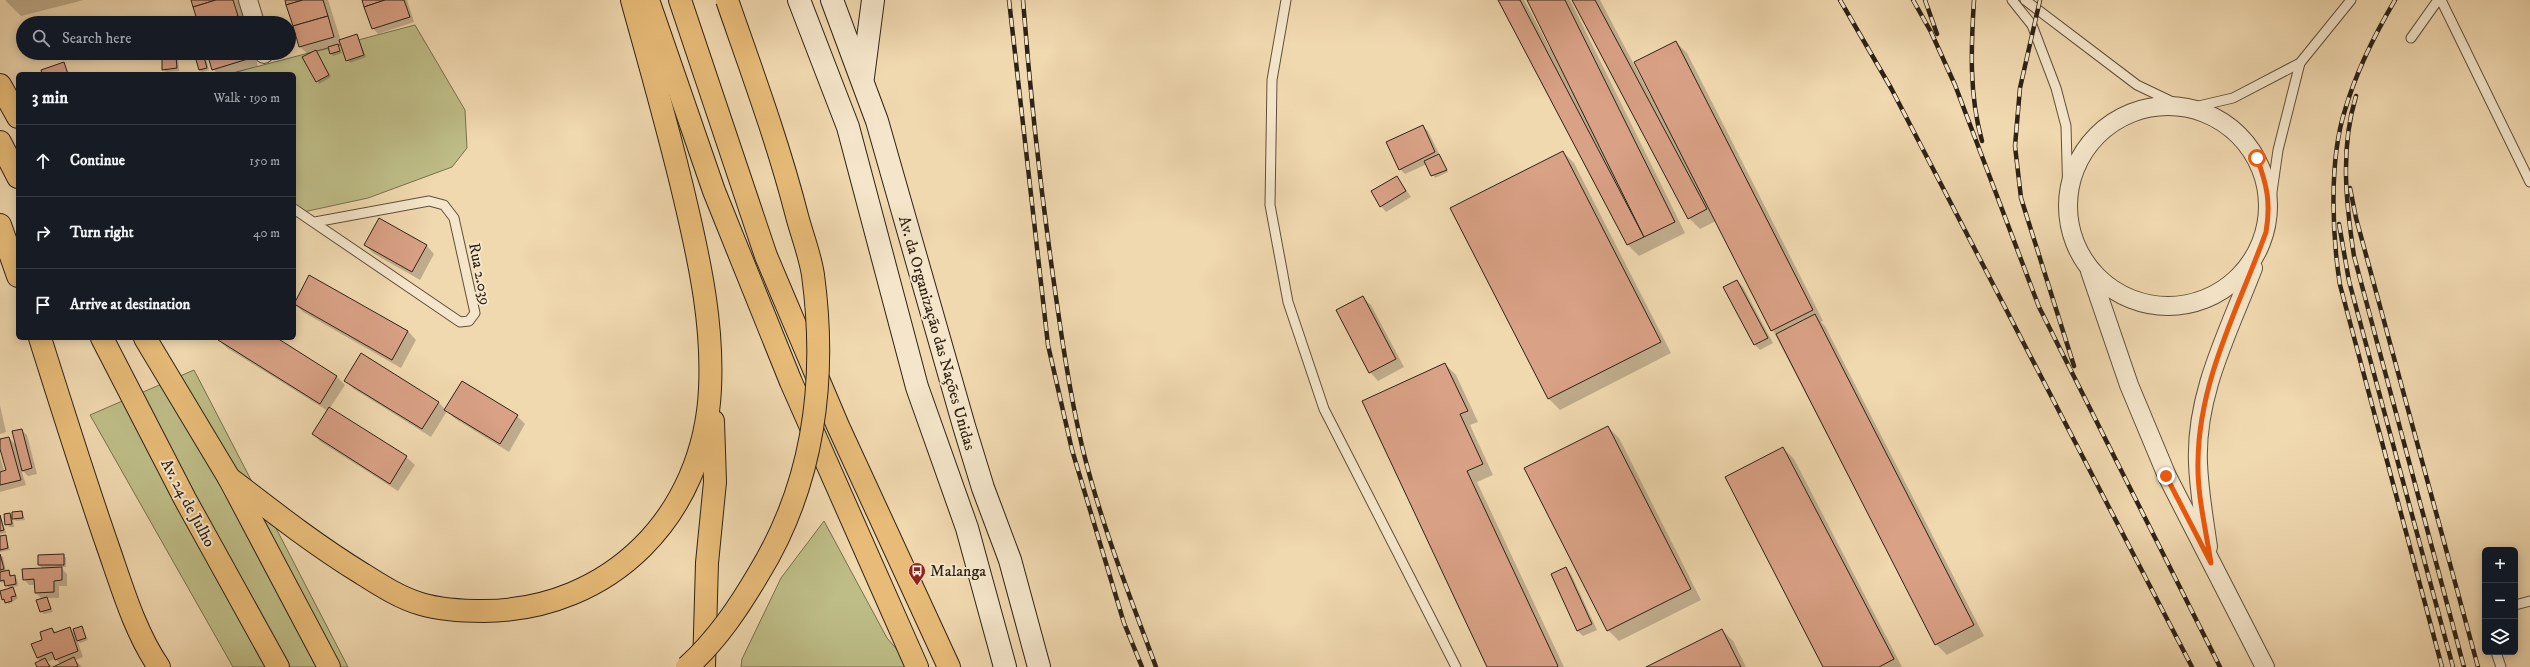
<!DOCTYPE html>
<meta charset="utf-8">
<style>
body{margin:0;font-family:"IM FELL DW Pica",serif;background:#20242c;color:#f1f3f6}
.controls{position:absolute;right:12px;bottom:12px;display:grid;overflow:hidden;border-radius:6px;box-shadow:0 2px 10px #0003}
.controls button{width:36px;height:36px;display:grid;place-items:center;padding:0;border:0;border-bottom:1px solid #363941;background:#171b24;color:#f1f3f6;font:20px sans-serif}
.stop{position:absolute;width:12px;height:12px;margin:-9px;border:3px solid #ea580c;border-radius:50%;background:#fff}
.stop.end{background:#ea580c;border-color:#fff;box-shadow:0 1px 4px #0008}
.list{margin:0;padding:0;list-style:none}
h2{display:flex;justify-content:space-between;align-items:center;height:52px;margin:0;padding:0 16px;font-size:17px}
h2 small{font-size:13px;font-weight:400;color:#9ea1a6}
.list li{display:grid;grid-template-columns:26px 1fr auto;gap:12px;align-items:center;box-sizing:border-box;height:72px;padding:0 16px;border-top:1px solid #363941}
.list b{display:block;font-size:15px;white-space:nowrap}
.list em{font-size:13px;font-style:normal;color:#9ea1a6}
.icon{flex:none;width:22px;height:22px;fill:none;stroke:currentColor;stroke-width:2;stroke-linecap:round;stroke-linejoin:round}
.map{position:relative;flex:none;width:2530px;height:667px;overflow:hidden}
.search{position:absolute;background:#171b24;box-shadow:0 2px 10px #0003;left:16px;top:16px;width:280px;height:44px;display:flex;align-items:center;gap:10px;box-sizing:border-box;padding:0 14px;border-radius:22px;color:#9ea1a6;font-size:15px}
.panel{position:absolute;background:#171b24;box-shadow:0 2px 10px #0003;left:16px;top:72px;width:280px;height:268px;border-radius:6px}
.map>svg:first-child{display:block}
</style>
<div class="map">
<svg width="2530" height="667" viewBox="0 0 2530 667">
<rect width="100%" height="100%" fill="#f0d8af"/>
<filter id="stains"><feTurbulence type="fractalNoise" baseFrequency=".005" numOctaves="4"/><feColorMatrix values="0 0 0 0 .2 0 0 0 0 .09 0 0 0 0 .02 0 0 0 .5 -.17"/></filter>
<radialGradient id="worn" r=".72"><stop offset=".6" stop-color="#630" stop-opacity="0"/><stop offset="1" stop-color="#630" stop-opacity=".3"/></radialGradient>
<g fill="#bebd87" stroke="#76704e">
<path d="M415,25L465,110L467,148L452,167L368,198L294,214V74H229Z"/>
<path d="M194,370L348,667H233L90,415Z"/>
<path d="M824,521L887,638L912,667H741L742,659L781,578Z"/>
</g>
<g fill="#0003">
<path d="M5,0H84L21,16Z"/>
<path d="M192,0H238L245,23H199Z"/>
<path d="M286,0H328L341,41L357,35L366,57L350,63L342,45L338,46L342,53L333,56L329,49L317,52L331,77L319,84L309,55L300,47Z"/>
<path d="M363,0H407L414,22L378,34L373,28Z"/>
<path d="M1500,0H1524L1550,49L1551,48L1528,0H1570L1685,233L1639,256L1628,245Z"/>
<path d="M1573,0H1600L1651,97L1676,42L1687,53L1823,321L1821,322L1825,326L1984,636L1947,655L1936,644L1716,221L1700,229L1689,218Z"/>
<path d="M200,53L205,55L209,70L202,72L199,70Z"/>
<path d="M208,53H254L258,66L232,74H218L213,69Z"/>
<path d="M176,57L178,59L179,71L166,72L163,69Z"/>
<path d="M1422,126L1428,131L1448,172L1435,178L1427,164L1405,174L1400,169Z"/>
<path d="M1563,152L1574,163L1671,353L1560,410L1549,399L1452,208Z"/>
<path d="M1397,177L1411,197L1386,212L1381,206Z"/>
<path d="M365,245H426L434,254L420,280L373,253Z"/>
<path d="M1737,281L1743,287L1773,343L1760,350L1755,345L1725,288Z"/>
<path d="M1362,297L1371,305L1404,367L1378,381L1370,372Z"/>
<path d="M295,304L408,331L416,340L401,368L303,312Z"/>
<path d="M220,338H275L337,377L345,385L330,408L406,457L415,465L398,491L321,442L313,434L328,411L227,348L219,340Z"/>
<path d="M362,355L439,403L446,410L517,416L525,424L509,452L454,418L447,411L431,437L354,389L345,380Z"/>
<path d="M1445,364L1456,375L1478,422L1470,425L1493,475L1477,482L1564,667H1488Z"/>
<path d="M0,405L6,432L0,434Z"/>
<path d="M1608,427L1619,438L1701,600L1619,641L1608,630Z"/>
<path d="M21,430L27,435L37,474L28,476L21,469L26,485L0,492V473L7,471L0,440L9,438L17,446Z"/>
<path d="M1783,448L1794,459L1902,667H1824Z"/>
<path d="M0,457L4,470L0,471Z"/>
<path d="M22,512L25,520L16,521L13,518L14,527H9L5,515L10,514L13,517Z"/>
<path d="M0,516L6,533L0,534Z"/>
<path d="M5,536L10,550L0,552V537Z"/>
<path d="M0,555L3,557L6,572L9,571L12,577L17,579L18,586L12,587L18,598L9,604L3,599L10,589L5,583L0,582Z"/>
<path d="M63,555L66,558V567H60L67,574V586H59V598H47L53,612L43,614L37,600L42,599L36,593L35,585H29L24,579L43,569L39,565Z"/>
<path d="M1566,568L1571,574L1597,630L1583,636L1578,631Z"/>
<path d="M81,628L88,640L80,643L77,640L83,657L75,660L82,667H55L61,664L55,659L47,662L53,667H38L41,661L37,658L43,640L52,629L57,633L70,629L76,635Z"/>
<path d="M1722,630L1733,641L1746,667H1648Z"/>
</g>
<g fill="#d9a186" stroke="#2e2214">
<path d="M191,0H216L193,7Z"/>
<path d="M216,0H233L238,16L215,23H198L193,7Z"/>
<path d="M285,0H303L286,5Z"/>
<path d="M303,0H323L328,16L293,26L286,5Z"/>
<path d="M362,0H385L364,7Z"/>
<path d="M385,0H404L410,17L372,29L364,7Z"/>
<path d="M1498,0H1520L1644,237L1627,245Z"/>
<path d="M1527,0H1565L1675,222L1644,237Z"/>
<path d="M1572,0H1595L1707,209L1688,219Z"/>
<path d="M238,16L240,23H215Z"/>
<path d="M328,16L334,37L299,47L293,26Z"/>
<path d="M357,34L364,55L346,61L339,40Z"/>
<path d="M1676,41L1813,310L1771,331L1634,62Z"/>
<path d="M338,44L340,51L330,54L328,47Z"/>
<path d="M316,50L329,75L316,82L302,57Z"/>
<path d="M194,53H203L207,68L199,70Z"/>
<path d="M207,53H249L251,58L212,70Z"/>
<path d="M176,56L177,68L162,70V57Z"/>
<path d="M64,62L68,74H42L41,70Z"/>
<path d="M1423,125L1435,152L1399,170L1386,142Z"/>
<path d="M1563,151L1661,342L1548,399L1450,208Z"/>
<path d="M1439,154L1447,170L1431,176L1424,161Z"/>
<path d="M1397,176L1406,191L1380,207L1371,191Z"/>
<path d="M379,218L427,245L412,272L364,245Z"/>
<path d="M309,275L408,331L392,360L294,304Z"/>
<path d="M1737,280L1768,338L1754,345L1723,287Z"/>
<path d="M1363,296L1396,359L1369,373L1336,310Z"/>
<path d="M1815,314L1974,625L1935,645L1776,334Z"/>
<path d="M219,338H277L337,376L320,404L218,340Z"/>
<path d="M361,353L439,402L422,429L344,381Z"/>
<path d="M1445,363L1468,411L1460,414L1483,464L1467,471L1558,666L1557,667H1487L1362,401Z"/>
<path d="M462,381L518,415L500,444L444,410Z"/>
<path d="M329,407L407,456L390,484L312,434Z"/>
<path d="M1608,426L1691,589L1607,631L1524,468Z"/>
<path d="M22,429L32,468L22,471L12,431Z"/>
<path d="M9,437L21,480L0,485V472L6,470L0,449V439Z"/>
<path d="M1783,447L1894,659L1879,667H1823L1725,477Z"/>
<path d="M22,511L23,518L12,519V512Z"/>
<path d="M10,513L12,524L5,525L4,514Z"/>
<path d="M0,515L4,530L0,531Z"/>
<path d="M6,535L8,548L0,550V536Z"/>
<path d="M0,554L4,569L0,570Z"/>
<path d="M64,554V565H38V555Z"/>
<path d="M62,567V580L54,581V592L35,593L34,579L23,580L22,569Z"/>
<path d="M1566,567L1592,624L1577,631L1551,574Z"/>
<path d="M9,570L10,576L15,575L16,584L5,586L4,580L0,581V572Z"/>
<path d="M13,587L16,596L11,597L12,601L5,603L4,599L2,600L0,591Z"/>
<path d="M47,597L51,609L40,612L36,600Z"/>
<path d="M82,626L86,638L77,641L73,629Z"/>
<path d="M70,627L78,651L55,660L52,652L37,658L31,644L42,640L40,632L52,628L54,633Z"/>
<path d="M1722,629L1741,667H1646Z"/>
<path d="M74,657L78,666L76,667H53Z"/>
<path d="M45,658L50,667H37L35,663Z"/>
</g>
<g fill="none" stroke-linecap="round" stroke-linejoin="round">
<defs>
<g id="lane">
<path d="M1286,0L1272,80L1270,205L1288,302L1324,409L1456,667"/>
<path d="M2012,0L2032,25L2056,88L2066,126L2068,199"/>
<path d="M2025,0L2137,85L2181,106"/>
<path d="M2441,0L2530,182"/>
<path d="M2411,38L2438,0"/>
<path d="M2190,108L2233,98L2300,63L2351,0"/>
<path d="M294,209L460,322L469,321L475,313L454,218L444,205L429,201L315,222"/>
<path d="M2269,213L2278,150L2300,63"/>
<path d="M2515,605L2530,601"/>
<path d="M2496,652L2501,667"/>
</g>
<g id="street">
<path d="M248,0L255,23"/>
<path d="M264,53V54"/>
<circle cx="2168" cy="206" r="100"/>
<path d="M2090,271L2129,385L2167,476L2265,667"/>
<path d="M2208,547C2204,519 2199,491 2198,463C2195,394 2229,331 2253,268"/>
</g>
<g id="secondary">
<path d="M799,0L848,127L917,387L967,528L1005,667"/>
<path d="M832,0L877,121L964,426L983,488L1010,560L1039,667"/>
<path d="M863,77L873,0"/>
</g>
<g id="primary">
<path d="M0,85L18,117"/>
<path d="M0,142L18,177"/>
<path d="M102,338L185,499L278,667"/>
<path d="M145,338L229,478L329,667"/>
</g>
<g id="highway">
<path d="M648,0L714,191L791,382L917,667"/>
<path d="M680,0L766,256L838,426L949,667"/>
<path d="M0,225L18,276"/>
<path d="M40,338C62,408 84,478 108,547C122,587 135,632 159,667"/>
<path d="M229,478C272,511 314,544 361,573C380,585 400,598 421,604C441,610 463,611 484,611C611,610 704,515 710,389C713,327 701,268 687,208C671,138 651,69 632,0"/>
<path d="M704,667L707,563L715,482L713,421"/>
</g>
</defs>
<use href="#lane" stroke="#5e503b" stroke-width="11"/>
<use href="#street" stroke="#5e503b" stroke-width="20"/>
<use href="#secondary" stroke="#2e2214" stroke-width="24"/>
<use href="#primary" stroke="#2e2214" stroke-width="24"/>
<use href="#highway" stroke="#2e2214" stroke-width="24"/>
<use href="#lane" stroke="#f5e6cb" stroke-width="9"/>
<use href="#street" stroke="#f5e6cb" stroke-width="18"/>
<use href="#secondary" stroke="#f5e6cb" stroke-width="22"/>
<use href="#primary" stroke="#e8bc78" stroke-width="22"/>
<use href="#highway" stroke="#e8bc78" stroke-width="22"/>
<defs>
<g id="rail">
<path d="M1009,0L1048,345L1072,450L1124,623L1142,667"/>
<path d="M1023,0C1030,92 1040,184 1053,276C1061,333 1069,390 1082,446C1100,521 1129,594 1156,667"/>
<path d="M1840,0L1891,88L2192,667"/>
<path d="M1913,0L1931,32L1955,85L2039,307L2220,667"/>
<path d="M1925,0L1937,34"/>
<path d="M1974,0C1971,47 1969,95 1982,141"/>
<path d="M2040,0L2020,88L2015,146L2021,198L2074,366"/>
<path d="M2395,0C2375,34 2356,72 2345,110C2329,160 2332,234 2340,285L2442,667"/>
<path d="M2356,96C2340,149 2346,203 2354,256L2464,667"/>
<path d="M2350,188L2356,218L2478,667"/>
<path d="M2339,224L2349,281L2453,667"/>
</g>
</defs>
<use href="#rail" stroke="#2e2214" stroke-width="4.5"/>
<use href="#rail" stroke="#f5e6cb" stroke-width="3" stroke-dasharray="9" stroke-linecap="butt"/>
<defs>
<path id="highway-bridge" d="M687,667C717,640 739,607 759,573C814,483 827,379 813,275C810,255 802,235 797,216C778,142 752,72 727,0"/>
</defs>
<use href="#highway-bridge" stroke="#2e2214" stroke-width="24" stroke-linecap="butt"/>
<use href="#highway-bridge" stroke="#e8bc78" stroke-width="22"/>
</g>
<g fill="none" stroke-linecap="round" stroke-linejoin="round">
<path stroke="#ea580c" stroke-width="5" d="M2166,476L2211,563C2206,530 2197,495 2198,461C2199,379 2239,307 2266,232C2271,203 2267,185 2257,158"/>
</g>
<defs>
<symbol id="bus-pin" viewBox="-11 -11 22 30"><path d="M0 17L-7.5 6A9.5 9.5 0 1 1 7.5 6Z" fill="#8f2418" stroke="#f5e6cb"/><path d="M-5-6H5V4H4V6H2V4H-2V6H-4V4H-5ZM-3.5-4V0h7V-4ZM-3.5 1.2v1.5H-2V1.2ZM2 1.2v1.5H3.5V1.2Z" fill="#fff"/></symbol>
</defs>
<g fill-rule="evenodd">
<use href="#bus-pin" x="907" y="561" width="20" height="27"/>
</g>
<g text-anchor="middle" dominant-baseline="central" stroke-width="4" stroke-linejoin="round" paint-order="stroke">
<g font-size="16" fill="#2e2214" stroke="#f5e6cb">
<text transform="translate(480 274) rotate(79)">Rua 2.039</text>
<text transform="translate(937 333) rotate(74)">Av. da Organização das Nações Unidas</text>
<text transform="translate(188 503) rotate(62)">Av. 24 de Julho</text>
</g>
<g font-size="16" fill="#2e2214" stroke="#f5e6cb" text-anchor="start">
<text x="930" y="571">Malanga</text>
</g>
</g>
<rect width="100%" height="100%" filter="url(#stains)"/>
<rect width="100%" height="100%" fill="url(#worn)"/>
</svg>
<div class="controls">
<button>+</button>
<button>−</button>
<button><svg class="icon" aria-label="layers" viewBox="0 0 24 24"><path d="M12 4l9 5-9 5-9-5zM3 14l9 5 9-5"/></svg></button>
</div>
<div class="stop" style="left:2257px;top:158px"></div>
<div class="stop end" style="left:2166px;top:476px"></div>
<div class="search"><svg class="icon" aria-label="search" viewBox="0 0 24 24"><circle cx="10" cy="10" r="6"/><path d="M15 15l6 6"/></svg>Search here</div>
<section class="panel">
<h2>3 min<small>Walk · 190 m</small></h2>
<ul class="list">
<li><svg class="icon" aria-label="ahead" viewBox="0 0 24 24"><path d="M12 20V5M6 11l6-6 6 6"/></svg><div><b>Continue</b></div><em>150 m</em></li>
<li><svg class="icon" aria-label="right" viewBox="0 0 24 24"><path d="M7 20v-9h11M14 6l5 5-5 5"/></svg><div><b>Turn right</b></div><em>40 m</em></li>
<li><svg class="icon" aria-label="arrive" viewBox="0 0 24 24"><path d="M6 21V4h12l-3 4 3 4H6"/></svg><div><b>Arrive at destination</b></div></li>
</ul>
</section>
</div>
